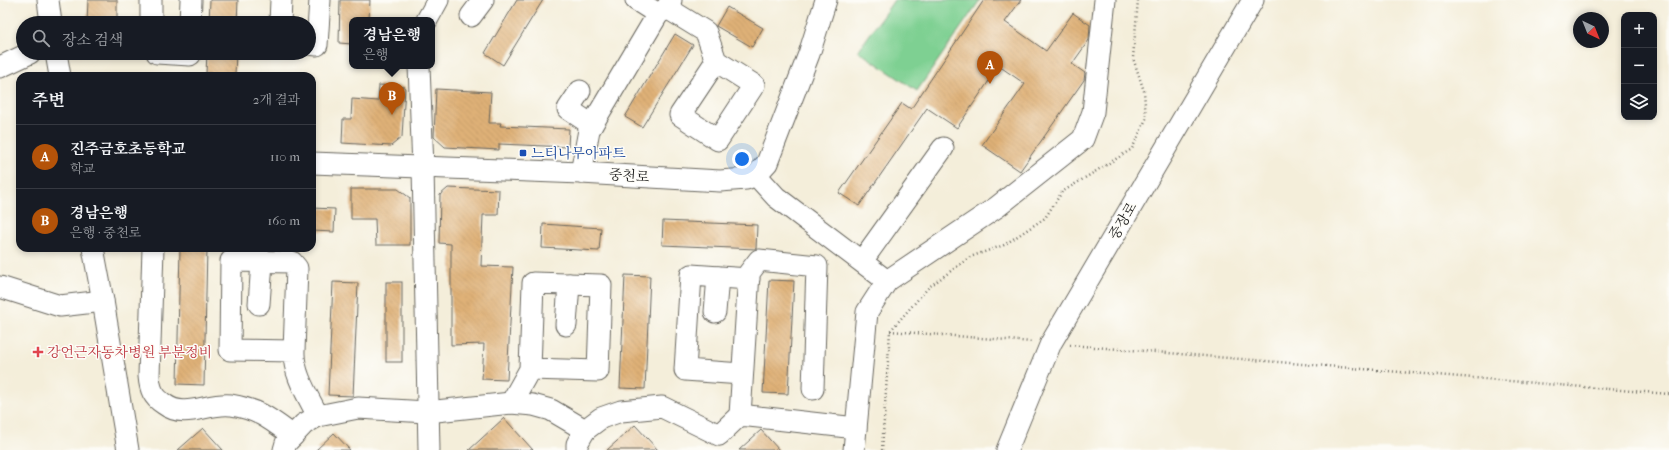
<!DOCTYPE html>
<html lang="ko">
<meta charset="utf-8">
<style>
body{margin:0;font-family:"IM FELL French Canon","Noto Serif KR",serif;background:#20242c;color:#f1f3f6}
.controls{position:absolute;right:12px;top:12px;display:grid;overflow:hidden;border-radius:8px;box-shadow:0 2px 6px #0003}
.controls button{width:36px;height:36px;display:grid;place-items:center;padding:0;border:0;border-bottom:1px solid #363941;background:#171b24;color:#f1f3f6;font:20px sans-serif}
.compass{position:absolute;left:1573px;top:12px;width:36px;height:36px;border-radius:50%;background:#171b24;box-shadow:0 2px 6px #0003;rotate:137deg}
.you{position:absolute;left:742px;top:159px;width:14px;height:14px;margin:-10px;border:3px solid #fff;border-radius:50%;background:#1a73e8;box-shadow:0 0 0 6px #1a73e833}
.badge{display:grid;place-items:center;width:26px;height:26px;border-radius:50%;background:#b45309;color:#fff;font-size:13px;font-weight:700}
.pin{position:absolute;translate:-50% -33px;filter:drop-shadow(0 1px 2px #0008)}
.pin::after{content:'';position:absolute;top:21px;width:14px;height:12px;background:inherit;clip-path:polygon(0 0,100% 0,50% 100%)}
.popup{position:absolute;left:349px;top:17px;width:86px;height:52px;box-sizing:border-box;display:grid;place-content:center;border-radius:8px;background:#171b24;filter:drop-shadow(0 1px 3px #0005);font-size:13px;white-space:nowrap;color:#9ea1a6}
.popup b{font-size:15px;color:#f1f3f6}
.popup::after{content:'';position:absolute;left:50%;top:100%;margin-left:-8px;border:8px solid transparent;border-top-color:#171b24}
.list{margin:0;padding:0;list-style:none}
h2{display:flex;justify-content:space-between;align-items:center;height:52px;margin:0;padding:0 16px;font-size:17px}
h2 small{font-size:13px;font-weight:400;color:#9ea1a6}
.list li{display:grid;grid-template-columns:26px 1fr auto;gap:12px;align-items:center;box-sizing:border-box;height:64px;padding:0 16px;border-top:1px solid #363941}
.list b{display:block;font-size:15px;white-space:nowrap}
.list p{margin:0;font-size:13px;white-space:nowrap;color:#9ea1a6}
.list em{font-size:13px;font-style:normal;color:#9ea1a6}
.icon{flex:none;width:22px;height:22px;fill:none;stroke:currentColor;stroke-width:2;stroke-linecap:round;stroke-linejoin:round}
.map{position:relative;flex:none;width:1669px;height:450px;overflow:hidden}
.search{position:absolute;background:#171b24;box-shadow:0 2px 6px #0003;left:16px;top:16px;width:300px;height:44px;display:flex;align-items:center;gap:10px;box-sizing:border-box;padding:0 14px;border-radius:22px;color:#9ea1a6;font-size:15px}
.panel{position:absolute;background:#171b24;box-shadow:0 2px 6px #0003;left:16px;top:72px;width:300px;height:180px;border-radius:12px}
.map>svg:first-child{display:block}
</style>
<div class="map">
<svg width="1669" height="450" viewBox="0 0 1669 450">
<defs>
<pattern id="building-back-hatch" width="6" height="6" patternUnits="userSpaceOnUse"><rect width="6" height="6" fill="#dfb177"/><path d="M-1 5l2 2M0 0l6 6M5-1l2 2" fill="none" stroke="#bf9866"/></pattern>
</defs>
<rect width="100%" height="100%" fill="#fdfcf7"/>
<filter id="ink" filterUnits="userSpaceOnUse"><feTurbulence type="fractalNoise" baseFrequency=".025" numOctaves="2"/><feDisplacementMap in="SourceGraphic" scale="8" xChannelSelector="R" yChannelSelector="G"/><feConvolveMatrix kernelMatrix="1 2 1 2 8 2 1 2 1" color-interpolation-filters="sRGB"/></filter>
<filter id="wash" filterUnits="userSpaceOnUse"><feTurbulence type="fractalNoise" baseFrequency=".012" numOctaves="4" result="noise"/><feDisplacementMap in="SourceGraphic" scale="16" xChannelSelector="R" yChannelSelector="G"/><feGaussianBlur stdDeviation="0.9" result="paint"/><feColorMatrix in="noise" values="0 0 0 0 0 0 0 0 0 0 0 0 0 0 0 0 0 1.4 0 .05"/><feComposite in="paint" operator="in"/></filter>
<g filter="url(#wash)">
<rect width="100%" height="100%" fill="#f4eeda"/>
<path fill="#7ed092" stroke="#4d7657" d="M894,0H980L917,91L858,51Z"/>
<g id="blocks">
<g fill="url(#building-back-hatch)">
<path d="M88,0H117V23H87Z"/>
<path d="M210,0H238L237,23H209Z"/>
<path d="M340,0H370L369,20H352V44L339,43Z"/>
<path d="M517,0H543L503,65L485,53Z"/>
<path d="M984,0H1021L1005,22L1046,51L1073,13L1090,25L1089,40L1072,64L1085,73L1084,80L1020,171L982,145L1025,84L999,66L957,128L927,108L859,206L839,193L902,103L911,109Z"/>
<path d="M727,7L763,28L752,47L716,26Z"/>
<path d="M675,34L693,45L642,127L625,117Z"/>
<path d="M207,53H236L235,74L206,73Z"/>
<path d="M379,85L405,87L402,137L391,146L342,143L343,119H351L352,99L378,101Z"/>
<path d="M436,89L491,92L489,123H501L500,126L569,129L568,147L499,144V150L445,147L434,137Z"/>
<path d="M448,188L499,190L498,215H483L481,266L513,267L507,380L482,379L484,344L451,345V244L439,243L440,195Z"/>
<path d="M351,189H398L410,198V245H376L375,219H351Z"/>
<path d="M312,208L335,209L334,232L312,231Z"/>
<path d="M663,221L757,225L756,249L662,245Z"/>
<path d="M543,224L601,228L599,251L542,248Z"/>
<path d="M180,248H207L204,385L177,384Z"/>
<path d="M625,275L650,276L645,389L620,388Z"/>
<path d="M769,280L794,281L788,394L763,393Z"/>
<path d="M333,282L358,283L353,396L328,395Z"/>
<rect x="386" y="282" width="16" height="80"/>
<path d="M504,418L533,450H469Z"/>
<path d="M635,425L658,450H607Z"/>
<path d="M203,428L223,450H178Z"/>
<path d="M761,430L779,450H739Z"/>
<path d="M334,433L350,450H316Z"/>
</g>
</g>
</g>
<g filter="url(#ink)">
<use href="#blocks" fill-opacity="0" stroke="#68665e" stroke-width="1"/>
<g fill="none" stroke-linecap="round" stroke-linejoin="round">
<defs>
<g id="minor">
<path d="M48,0L51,23"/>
<path d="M636,0L658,14"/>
<path d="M667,8L706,32L716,61L754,85L718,140L680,115L716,61"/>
<path d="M471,16L483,0"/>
<path d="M427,20L438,0"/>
<path d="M151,23V0"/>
<path d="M190,23L191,0"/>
<path d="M280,23L281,0"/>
<path d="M309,44L317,45L320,0"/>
<path d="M56,53L60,76"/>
<path d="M157,53L190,55V53"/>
<path d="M419,66L423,168L429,450"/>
<path d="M0,67L30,53"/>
<path d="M580,91L568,109L592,125"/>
<path d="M312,163L581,173L720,181L746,179L756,175L767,163L809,54L826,0"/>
<path d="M581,173L589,130L658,14L667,8L671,0"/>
<path d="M756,175L776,197L887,281L867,312L854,450"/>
<path d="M93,248L103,301L128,450"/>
<path d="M153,248L149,376C150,389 153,397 164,404C185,420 208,402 231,405C260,410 270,419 293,436"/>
<path d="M862,261L943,148"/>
<path d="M887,281L997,207L1083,139L1093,112L1105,0"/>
<path d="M0,287L60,306L103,301"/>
<path d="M259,304L262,262"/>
<path d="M715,312L718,277"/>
<path d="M566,325L569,284"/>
<path d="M294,351L230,350L231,261L292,262L297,268L294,351C293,374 308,396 318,416"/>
<path d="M742,374L685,370L691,275L749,279"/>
<path d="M511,403L530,369L533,283L601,285L598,371L530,369"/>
<path d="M740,415L749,273L759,260L817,266L813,389"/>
<path d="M284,450L286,443L304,424L318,416L358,408L427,412L511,403L533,405L551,410L585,430L601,418L621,411L662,407L719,435L740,415L856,428"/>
<path d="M577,450V444L585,430"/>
<path d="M1007,450L1051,343L1253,0"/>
</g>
</defs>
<use href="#minor" stroke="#68665e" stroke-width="23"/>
<g stroke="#68665e" stroke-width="2.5" stroke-dasharray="1 3" stroke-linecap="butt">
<path d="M890,331L1033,342"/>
<path d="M1070,345L1669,394"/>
<path d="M882,450L890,331L929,287L970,257L1004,245L1045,218L1062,192L1132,149L1146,119L1144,91L1133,58L1138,0"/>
</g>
<use href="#minor" stroke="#fff" stroke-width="21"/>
</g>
</g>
<rect fill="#1a4fb4" stroke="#fdfcf7" stroke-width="1.5" x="519" y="149" width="8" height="8" rx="2"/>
<path fill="#e0444e" stroke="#fdfcf7" stroke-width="1.5" d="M36 346h4v4h4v4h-4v4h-4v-4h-4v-4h4z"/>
<g text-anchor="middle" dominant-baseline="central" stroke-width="3" stroke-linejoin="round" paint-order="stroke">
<g font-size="14" fill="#164399" stroke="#fdfcf7" text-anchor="start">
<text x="531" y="153">느티나무아파트</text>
</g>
<g font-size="14" fill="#1c1c1c" stroke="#fdfcf7">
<text transform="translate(629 176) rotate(4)">중천로</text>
<text transform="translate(1123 221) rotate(-60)">중장로</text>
</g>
<g font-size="14" fill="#be3a42" stroke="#fdfcf7" text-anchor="start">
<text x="47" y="352">강언근자동차병원 부분정비</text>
</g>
</g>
</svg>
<div class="controls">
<button>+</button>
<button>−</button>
<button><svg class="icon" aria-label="layers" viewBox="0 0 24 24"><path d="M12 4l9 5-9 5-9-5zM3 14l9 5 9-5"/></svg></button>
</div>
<svg class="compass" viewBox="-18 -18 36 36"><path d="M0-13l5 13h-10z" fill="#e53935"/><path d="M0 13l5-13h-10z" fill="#9ea1a6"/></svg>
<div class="you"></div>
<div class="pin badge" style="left:990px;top:84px">A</div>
<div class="pin badge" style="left:392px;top:115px">B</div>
<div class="popup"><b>경남은행</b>은행</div>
<div class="search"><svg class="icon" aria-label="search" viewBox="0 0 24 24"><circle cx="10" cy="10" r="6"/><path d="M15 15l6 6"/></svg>장소 검색</div>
<section class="panel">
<h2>주변<small>2개 결과</small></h2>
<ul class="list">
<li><span class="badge">A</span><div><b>진주금호초등학교</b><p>학교</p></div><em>110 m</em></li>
<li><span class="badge">B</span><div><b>경남은행</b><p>은행 · 중천로</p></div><em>160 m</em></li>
</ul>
</section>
</div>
